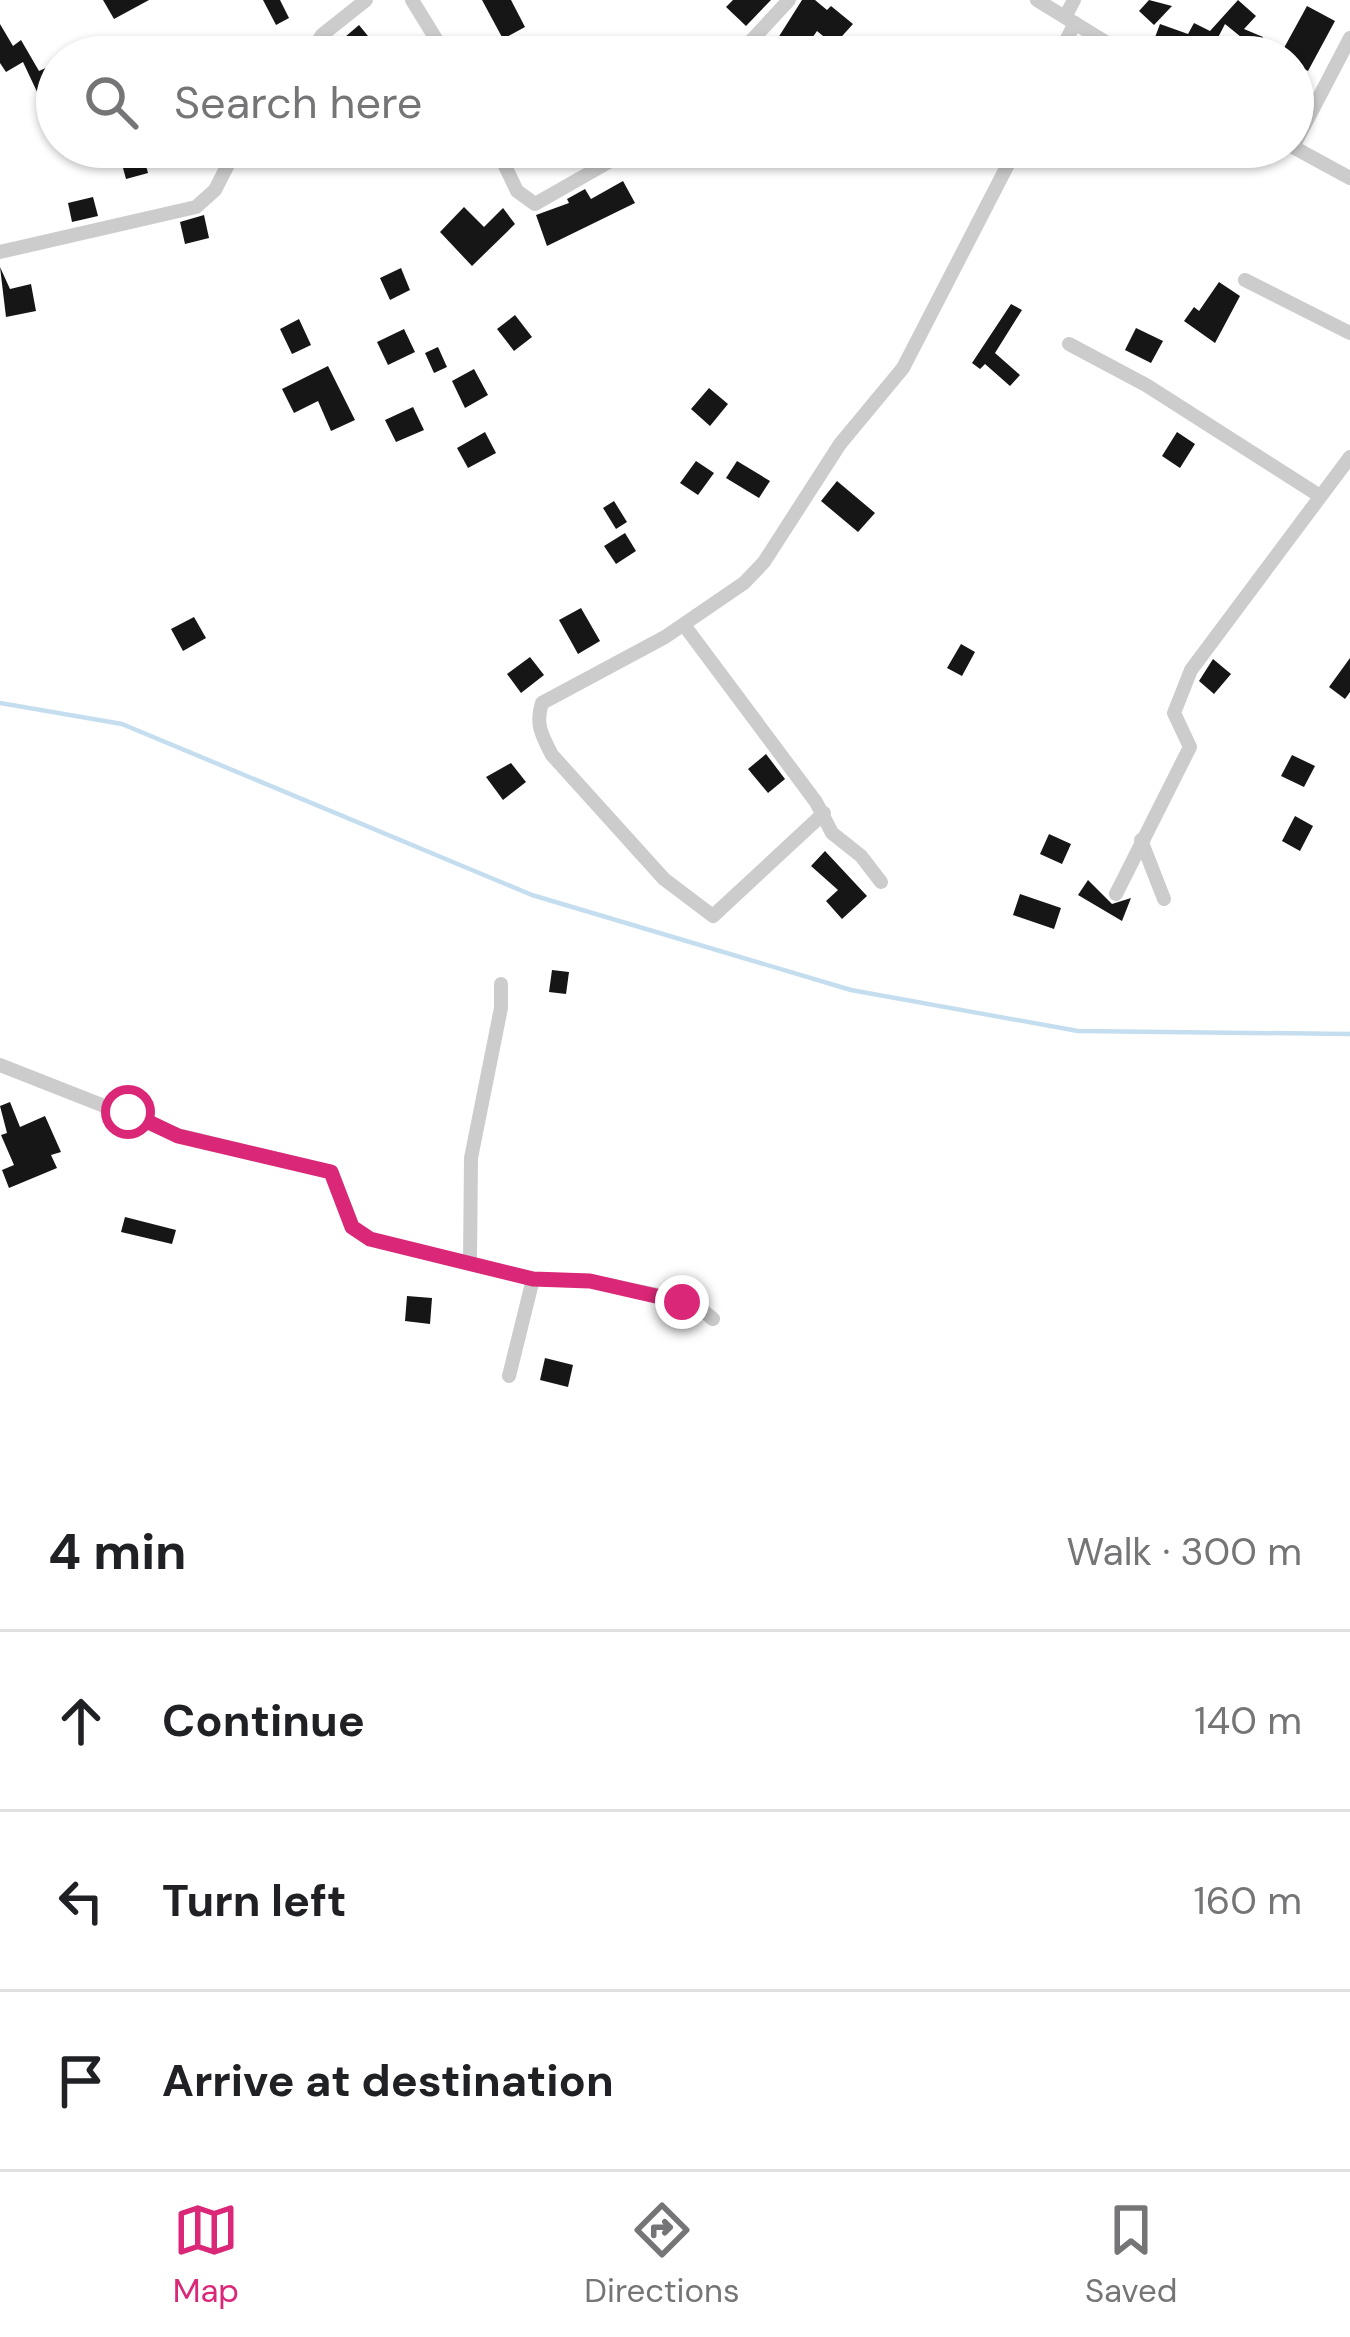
<!DOCTYPE html>
<meta charset="utf-8">
<style>
body{margin:0;font-family:"DM Sans",sans-serif;background:#f6f6f6;color:#202124}
.stop{position:absolute;width:36px;height:36px;margin:-27px;border:9px solid #db2777;border-radius:50%;background:#fff}
.stop.end{background:#db2777;border-color:#fff;box-shadow:0 3px 12px #0008}
.list{margin:0;padding:0;list-style:none}
h2{display:flex;justify-content:space-between;align-items:center;height:156px;margin:0;padding:0 48px;font-size:51px}
h2 small{font-size:39px;font-weight:400;color:#757577}
.list li{display:grid;grid-template-columns:78px 1fr auto;gap:36px;align-items:center;box-sizing:border-box;height:180px;padding:0 48px;border-top:3px solid #e0e0e0}
.list b{display:block;font-size:45px;white-space:nowrap}
.list em{font-size:39px;font-style:normal;color:#757577}
.icon{flex:none;width:66px;height:66px;fill:none;stroke:currentColor;stroke-width:2;stroke-linecap:round;stroke-linejoin:round}
.map{position:relative;flex:none;width:1350px;height:1473px;overflow:hidden}
.search{position:absolute;background:#fff;box-shadow:0 3px 9px #0004;left:36px;right:36px;top:36px;height:132px;display:flex;align-items:center;gap:30px;box-sizing:border-box;padding:0 42px;border-radius:66px;color:#757577;font-size:45px}
.sheet{height:696px;background:#fff}
nav{display:flex;justify-content:space-around;align-items:center;box-sizing:border-box;height:168px;border-top:3px solid #e0e0e0;background:#fff;font-size:33px;color:#757577}
nav a{display:grid;justify-items:center;gap:6px}
nav .on{color:#db2777}
.map>svg:first-child{display:block}
</style>
<div class="map">
<svg width="1350" height="1473" viewBox="0 0 1350 1473">
<rect width="100%" height="100%" fill="#fff"/>
<g fill="none" stroke-linecap="round" stroke-linejoin="round">
<path stroke="#c5deef" stroke-width="4.5" d="M0,703L122,724L532,895L851,990L1078,1031L1350,1034"/>
</g>
<g fill="#161616">
<path d="M103,0H149L114,19Z"/>
<path d="M263,0H280L289,18L276,25Z"/>
<path d="M482,0H511L525,27L503,39Z"/>
<path d="M733,0H771L746,26L726,7Z"/>
<path d="M802,0H815L827,10L831,6L853,24L834,45L817,31L801,54L778,38Z"/>
<path d="M1149,0L1172,6L1154,25L1139,11Z"/>
<path d="M1238,0L1256,16L1244,29L1263,37L1257,50L1225,24L1208,57H1178L1151,48L1160,24L1188,34L1194,23L1210,31Z"/>
<path d="M1307,6L1335,21L1308,71L1293,63V57H1279Z"/>
<path d="M0,24L13,46L21,40L39,71L57,63V87L39,96L23,62L6,72L0,63Z"/>
<path d="M359,25L377,47L387,39L403,57H362L345,37Z"/>
<path d="M352,147H396L360,164Z"/>
<path d="M142,151L148,173L126,179L120,157Z"/>
<path d="M623,181L635,203L547,246L536,215L569,203L567,199L585,189L591,199Z"/>
<path d="M93,197L98,216L72,222L68,203Z"/>
<path d="M464,207L484,227L503,208L515,224L472,266L440,232Z"/>
<path d="M204,215L209,238L185,244L180,222Z"/>
<path d="M0,267L10,289L31,284L36,311L6,317Z"/>
<path d="M401,268L410,290L390,300L380,278Z"/>
<path d="M1219,282L1240,296L1215,343L1184,321L1194,307L1199,311Z"/>
<path d="M1011,304L1022,310L995,353L1020,375L1010,386L985,364L980,369L972,363Z"/>
<path d="M515,315L532,337L514,351L497,329Z"/>
<path d="M299,319L311,345L292,354L280,329Z"/>
<path d="M1136,328L1163,341L1151,363L1125,350Z"/>
<path d="M404,329L415,352L388,365L377,342Z"/>
<path d="M438,347L447,367L434,373L425,353Z"/>
<path d="M328,366L355,420L331,431L318,401L294,413L282,389Z"/>
<path d="M474,369L488,395L465,408L452,381Z"/>
<path d="M709,388L728,404L710,426L691,409Z"/>
<path d="M413,407L424,430L396,442L385,420Z"/>
<path d="M485,432L496,453L468,468L457,448Z"/>
<path d="M1177,432L1195,444L1180,468L1162,456Z"/>
<path d="M696,461L714,473L698,495L680,483Z"/>
<path d="M737,461L770,481L759,498L726,478Z"/>
<path d="M837,481L875,513L858,532L821,501Z"/>
<path d="M614,501L627,522L616,529L603,508Z"/>
<path d="M625,533L636,551L616,564L604,546Z"/>
<path d="M581,608L600,641L578,654L559,620Z"/>
<path d="M194,617L206,638L183,651L171,629Z"/>
<path d="M961,644L975,652L962,676L947,668Z"/>
<path d="M530,657L544,675L521,693L507,674Z"/>
<path d="M1350,658V692L1345,699L1329,687Z"/>
<path d="M1213,659L1231,674L1214,694L1199,681Z"/>
<path d="M766,754L785,779L768,793L748,769Z"/>
<path d="M1292,755L1315,766L1304,787L1281,776Z"/>
<path d="M511,763L526,782L503,800L486,777Z"/>
<path d="M1295,816L1313,826L1300,851L1282,841Z"/>
<path d="M1049,834L1071,844L1062,864L1040,854Z"/>
<path d="M825,851L867,896L842,919L826,901L838,890L811,866Z"/>
<path d="M1088,880L1112,904L1131,898L1122,921L1078,895Z"/>
<path d="M1020,894L1061,908L1054,929L1013,915Z"/>
<path d="M552,970L569,972L566,994L549,992Z"/>
<path d="M10,1102L20,1127L45,1116L61,1152L51,1155L57,1168L9,1188L2,1170L14,1165L1,1135L7,1133L0,1106Z"/>
<path d="M125,1217L176,1230L172,1244L121,1232Z"/>
<path d="M407,1296L432,1298L430,1324L405,1321Z"/>
<path d="M545,1358L573,1365L568,1387L540,1380Z"/>
</g>
<g fill="none" stroke-linecap="round" stroke-linejoin="round">
<g stroke="#ccc" stroke-width="14">
<path d="M412,0L447,57"/>
<path d="M1037,0L1130,57"/>
<path d="M1065,17L1074,0"/>
<path d="M308,57L322,35L366,0"/>
<path d="M722,57L751,41L789,0"/>
<path d="M1058,57L1075,23"/>
<path d="M496,147L517,191L535,204L635,147"/>
<path d="M1293,147L1350,38"/>
<path d="M1293,147L1350,178"/>
<path d="M0,252L196,207L215,190L237,147"/>
<path d="M1245,280L1350,333"/>
<path d="M1069,344L1146,385L1320,496"/>
<path d="M684,625L816,802L832,833L861,856L881,882"/>
<path d="M824,813L713,916L664,879L552,755C542,736 535,724 542,703L665,637L744,583L764,562L840,444L903,368L1017,147"/>
<path d="M1141,840L1164,899"/>
<path d="M1116,894L1190,747L1174,713L1191,670L1350,457"/>
<path d="M0,1065L178,1135L331,1172L353,1227L370,1239L533,1279L590,1281L658,1295L701,1309L713,1319"/>
<path d="M470,1260L471,1158L501,1008V984"/>
<path d="M509,1376L533,1279"/>
</g>
</g>
<g fill="none" stroke-linecap="round" stroke-linejoin="round">
<path stroke="#db2777" stroke-width="15" d="M128,1112L178,1136L331,1172L352,1227L370,1239L533,1279L590,1281L682,1302"/>
</g>
</svg>
<div class="stop" style="left:128px;top:1112px"></div>
<div class="stop end" style="left:682px;top:1302px"></div>
<div class="search"><svg class="icon" aria-label="search" viewBox="0 0 24 24"><circle cx="10" cy="10" r="6"/><path d="M15 15l6 6"/></svg>Search here</div>
</div>
<section class="sheet">
<h2>4 min<small>Walk · 300 m</small></h2>
<ul class="list">
<li><svg class="icon" aria-label="ahead" viewBox="0 0 24 24"><path d="M12 20V5M6 11l6-6 6 6"/></svg><div><b>Continue</b></div><em>140 m</em></li>
<li><svg class="icon" aria-label="left" viewBox="0 0 24 24"><path d="M17 20v-9H6M10 6l-5 5 5 5"/></svg><div><b>Turn left</b></div><em>160 m</em></li>
<li><svg class="icon" aria-label="arrive" viewBox="0 0 24 24"><path d="M6 21V4h12l-3 4 3 4H6"/></svg><div><b>Arrive at destination</b></div></li>
</ul>
</section>
<nav>
<a class="on"><svg class="icon" aria-label="map" viewBox="0 0 24 24"><path d="M3 6l6-2 6 2 6-2v14l-6 2-6-2-6 2zM9 4v14M15 6v14"/></svg>Map</a>
<a><svg class="icon" aria-label="directions" viewBox="0 0 24 24"><path d="M12 3l9 9-9 9-9-9zM9 14v-3h6M13 9l2 2-2 2"/></svg>Directions</a>
<a><svg class="icon" aria-label="saved" viewBox="0 0 24 24"><path d="M7 4h10v16l-5-4-5 4z"/></svg>Saved</a>
</nav>
